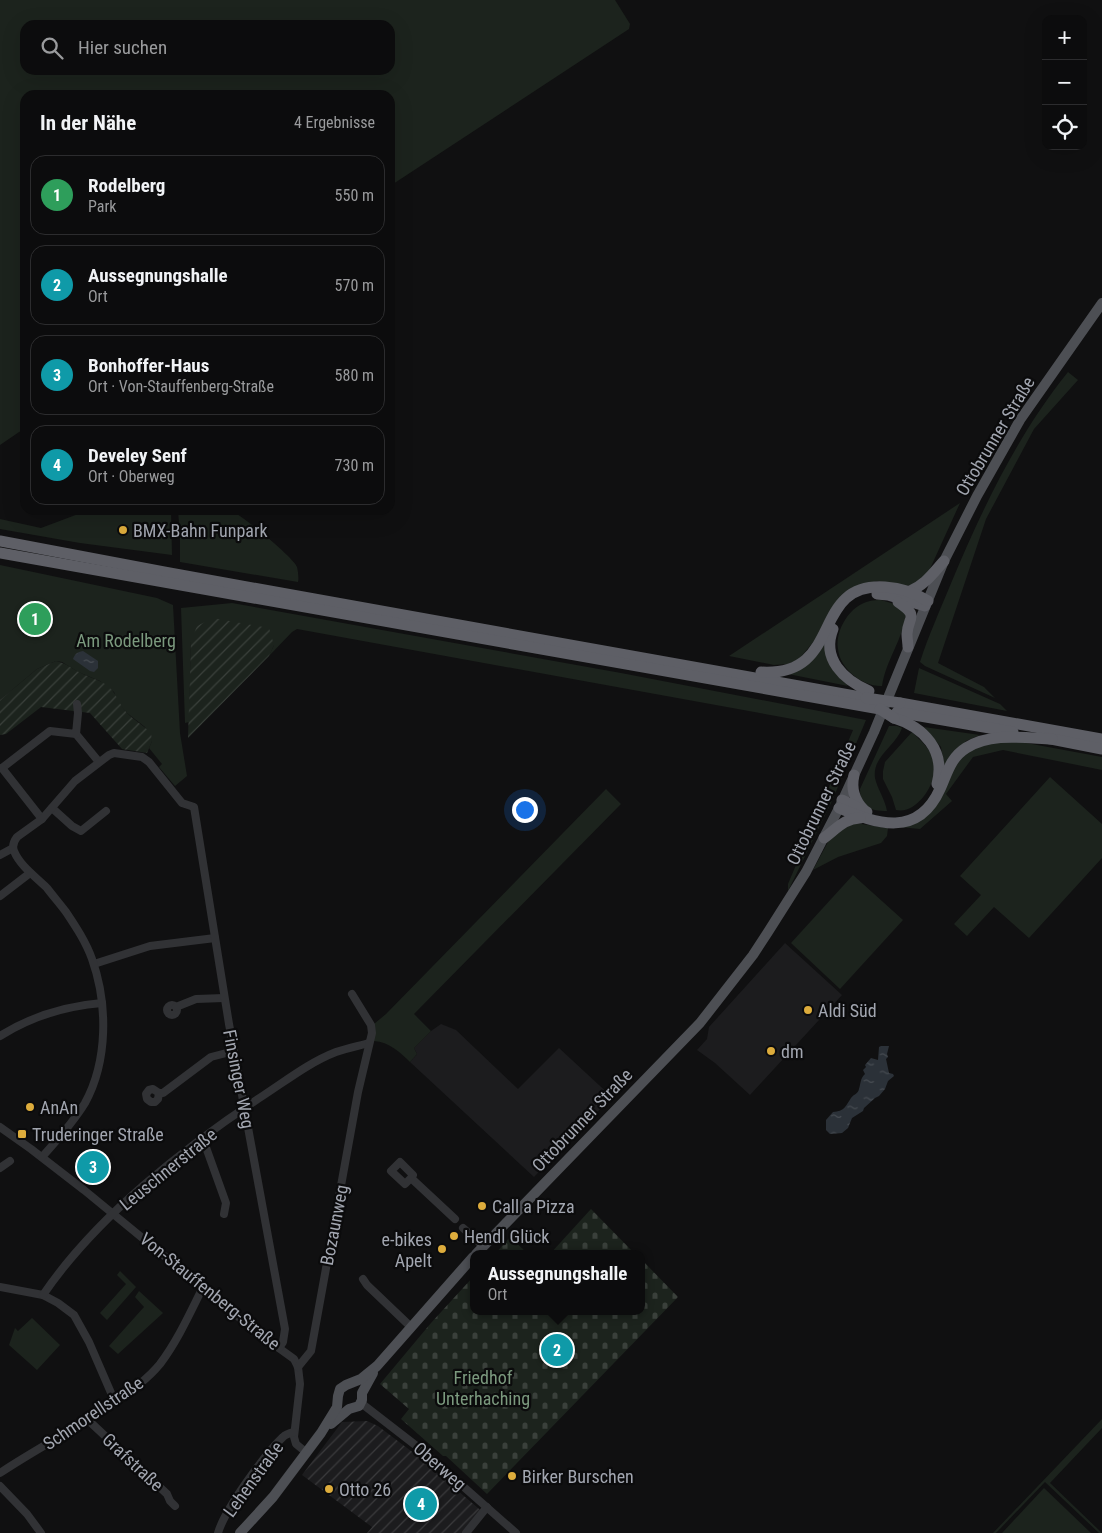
<!DOCTYPE html>
<html lang="de">
<meta charset="utf-8">
<style>
body{margin:0;font-family:"Roboto Condensed",sans-serif;background:#151516;color:#f1f3f6}
.controls{position:absolute;right:15px;top:15px;display:grid;overflow:hidden;border-radius:10px;box-shadow:0 5px 20px #0002}
.controls button{width:45px;height:45px;display:grid;place-items:center;padding:0;border:0;border-bottom:1px solid #2c2c2e;background:#0c0c0d;color:#f1f3f6;font:25px sans-serif}
.you{position:absolute;left:524px;top:809px;width:18px;height:18px;margin:-12px;border:4px solid #fff;border-radius:50%;background:#1a73e8;box-shadow:0 0 0 8px #1a73e833}
.badge{display:grid;place-items:center;width:32px;height:32px;border-radius:50%;background:#ddac3c;color:#fff;font-size:16px;font-weight:700}
.pin{position:absolute;translate:-50% -50%;border:2px solid #fff;box-shadow:0 1px 5px #0006}
.popup{position:absolute;left:470px;top:1250px;width:175px;height:65px;box-sizing:border-box;display:grid;place-content:center;border-radius:10px;background:#0c0c0d;filter:drop-shadow(0 1px 4px #0005);font-size:16px;white-space:nowrap;color:#9a9b9d}
.popup b{font-size:19px;color:#f1f3f6}
.popup::after{content:'';position:absolute;left:50%;top:100%;margin-left:-10px;border:10px solid transparent;border-top-color:#0c0c0d}
.list{margin:0;padding:0;list-style:none}
h2{display:flex;justify-content:space-between;align-items:center;height:65px;margin:0;padding:0 20px;font-size:21px}
h2 small{font-size:16px;font-weight:400;color:#9a9b9d}
.list li{display:grid;grid-template-columns:32px 1fr auto;gap:15px;align-items:center;box-sizing:border-box;height:80px;margin:0 10px 10px;padding:0 10px;border:1px solid #2c2c2e;border-radius:15px}
.list b{display:block;font-size:19px;white-space:nowrap}
.list p{margin:0;font-size:16px;white-space:nowrap;color:#9a9b9d}
.list em{font-size:16px;font-style:normal;color:#9a9b9d}
.icon{flex:none;width:28px;height:28px;fill:none;stroke:currentColor;stroke-width:2;stroke-linecap:round;stroke-linejoin:round}
.map{position:relative;flex:none;width:1102px;height:1533px;overflow:hidden}
.search{position:absolute;background:#0c0c0d;box-shadow:0 5px 20px #0002;left:20px;top:20px;width:375px;height:55px;display:flex;align-items:center;gap:12px;box-sizing:border-box;padding:0 18px;border-radius:15px;color:#9a9b9d;font-size:19px}
.panel{position:absolute;background:#0c0c0d;box-shadow:0 5px 20px #0002;left:20px;top:90px;width:375px;height:425px;border-radius:15px}
.map>svg:first-child{display:block}
</style>
<div class="map">
<svg width="1102" height="1533" viewBox="0 0 1102 1533">
<defs>
<pattern id="industrial-furrows" width="10" height="10" patternUnits="userSpaceOnUse" patternTransform="scale(1.25)"><rect width="10" height="10" fill="#1c1c1e"/><path d="M-1 1l2-2M0 10L10 0M9 11l2-2" fill="none" stroke="#3a3a3c"/></pattern>
<pattern id="cemetery-stones" width="16" height="16" patternUnits="userSpaceOnUse" patternTransform="scale(1.25)"><rect width="16" height="16" fill="#1c231d"/><path d="M2 7V4a2 2 0 0 1 4 0v3zM10 15v-3a2 2 0 0 1 4 0v3z" fill="#3a403b"/></pattern>
<pattern id="garden-furrows" width="10" height="10" patternUnits="userSpaceOnUse" patternTransform="scale(1.25)"><rect width="10" height="10" fill="#1c231d"/><path d="M-1 1l2-2M0 10L10 0M9 11l2-2" fill="none" stroke="#3a403b"/></pattern>
<pattern id="water-ripples" width="26" height="14" patternUnits="userSpaceOnUse" patternTransform="scale(1.25)"><rect width="26" height="14" fill="#2b3138"/><path d="M2 4q2-2 4 0t4 0M15 11q2-2 4 0t4 0" fill="none" stroke="#474c52"/></pattern>
</defs>
<rect width="100%" height="100%" fill="#101011"/>
<g fill="#1c1c1e">
<path d="M785,943L842,995L750,1095L715,1063L697,1050L707,1039L709,1027Z"/>
<path d="M441,1024L456,1030L518,1089L559,1048L613,1098L589,1119L534,1177L410,1062L417,1054L414,1048L431,1031Z"/>
</g>
<path fill="url(#industrial-furrows)" d="M367,1421L378,1426L415,1454L485,1514L471,1533H367L372,1527L302,1475L342,1422Z"/>
<g fill="#1c231d" fill-rule="evenodd">
<path d="M0,0H615L630,24L629,29L390,186V95H25V428L0,445ZM25,25H390V70H25Z"/>
<path d="M1068,372L1078,380L1034,429L986,519L938,663L984,687L995,698L925,666L920,662C929,634 941,608 952,581C983,507 1018,434 1068,372Z"/>
<path d="M960,503L929,571L917,584L905,586L877,581L853,589L819,635L799,659L788,664L774,665L729,656Z"/>
<path d="M89,510H171L172,555L80,543L0,529V519L41,528Z"/>
<path d="M178,510C194,510 218,507 233,512C243,516 294,558 297,567C298,571 299,579 298,582L180,562V536Z"/>
<path d="M0,565L157,598L173,605L180,733L187,776L175,786L159,767L162,764L149,748L152,741L145,727L127,713L118,703L114,692L100,681L78,672L62,662L56,661L37,669L0,700Z"/>
<path d="M881,600L901,606L906,614C903,639 886,660 882,686C863,687 840,669 838,649C835,630 850,605 870,601C873,600 878,600 881,600Z"/>
<path d="M232,603L621,673L866,720L832,801L788,891V884L853,730L297,629L292,632L269,656L274,645L191,641L189,722L185,723L181,608Z"/>
<path d="M825,642C828,665 832,670 848,686L788,674Z"/>
<path d="M919,668L1000,704L1007,711L914,693Z"/>
<path d="M889,726H897L902,728C896,746 872,756 875,778C877,788 885,799 887,811C871,811 860,808 860,789Z"/>
<path d="M924,727L980,735L966,741L944,765L941,747Z"/>
<path d="M912,732C921,741 931,749 934,762C939,781 917,815 896,810L892,797L883,779V771L885,762Z"/>
<path d="M990,741L1021,742L1102,757V770L1003,750L973,757L946,794L952,801L920,829L899,827L913,820L960,755Z"/>
<path d="M1050,777L1102,824V858L1029,938L994,907L967,936L954,924L981,895L960,876Z"/>
<path d="M606,789L621,804L414,1014L431,1031L414,1048L417,1054L410,1062C400,1052 389,1042 374,1041V1024L386,1014Z"/>
<path d="M855,823L888,828L887,836L881,843L838,857L813,870L828,842L838,831Z"/>
<path d="M853,875L903,920L840,989L791,943Z"/>
<path d="M120,1271L136,1287L107,1320L100,1313L126,1284L117,1275Z"/>
<path d="M139,1291L163,1313L118,1354L109,1346L144,1307L135,1297Z"/>
<path d="M32,1318L60,1345L37,1370L9,1345L15,1328L18,1331Z"/>
<path d="M1102,1419V1428L1050,1483L1102,1533H1099L1045,1482L996,1533H993Z"/>
<path d="M1044,1488L1091,1533H1002Z"/>
</g>
<g fill="url(#cemetery-stones)">
<path d="M591,1209L635,1254H550Z"/>
<path d="M510,1237L528,1254H495Z"/>
<path d="M641,1259L678,1297L487,1494L446,1456H443L401,1419L409,1409L380,1384L431,1323L473,1277V1311H641Z"/>
</g>
<g fill="url(#garden-furrows)">
<path d="M213,618L269,628L274,645L269,656L188,738L191,641L197,626Z"/>
<path d="M56,661C66,663 72,669 81,673C90,678 101,680 109,687C117,694 119,705 127,713C134,720 143,725 151,733L152,741L147,753L122,749L90,713L41,707L6,734L0,735V700L37,669Z"/>
</g>
<g fill="url(#water-ripples)">
<path d="M83,651L98,661V668L94,672L90,671L73,659C75,654 77,652 83,651Z"/>
<path d="M881,1046H889L887,1054L888,1057L886,1059L889,1073L893,1074L894,1076L888,1081L885,1089L879,1096L875,1098L864,1108L863,1111L852,1118L848,1128L842,1133L830,1134L826,1130V1120L833,1112C845,1111 845,1107 851,1098C854,1094 858,1094 859,1089C861,1083 860,1079 865,1074L863,1070L866,1067L865,1065L871,1058L878,1060L879,1047Z"/>
</g>
<g fill="none" stroke-linecap="round" stroke-linejoin="round">
<g stroke="#313235" stroke-width="8">
<path d="M76,734L99,762"/>
<path d="M2,768L50,731L76,734L78,713L77,704"/>
<path d="M2,768L42,819"/>
<path d="M52,808L72,826L81,831L106,811"/>
<path d="M0,855L13,848"/>
<path d="M0,896L30,873"/>
<path d="M94,964L150,946L215,938"/>
<circle cx="172" cy="1010" r="5"/>
<path d="M176,1007L196,999L224,998"/>
<path d="M0,1036C32,1016 64,1006 102,1003"/>
<path d="M159,1093L158,1099L155,1102H151L147,1099L146,1094L149,1090L153,1089L159,1093H163L211,1057L234,1051"/>
<path d="M0,1127L31,1149L84,1190L258,1333L294,1359L298,1367L300,1384L294,1437L296,1444L307,1453"/>
<path d="M203,1139L226,1203L224,1214"/>
<path d="M42,1157C57,1140 73,1123 85,1103C108,1061 108,1004 92,959C86,942 76,927 66,912C60,904 53,896 47,888C36,877 20,866 14,851C12,846 14,841 17,837L42,819L75,781L109,755L114,753L142,757L149,762L182,803L194,807L229,1024L285,1329L283,1342L279,1348"/>
<path d="M0,1168L10,1161"/>
<path d="M411,1178L405,1184L391,1171L400,1162L413,1175L411,1178L455,1219"/>
<path d="M463,1228L483,1246"/>
<path d="M363,1279L367,1285L411,1327"/>
<path d="M0,1287L43,1295L58,1303L74,1315L89,1342L115,1402"/>
<path d="M43,1295C96,1217 186,1146 264,1095C287,1080 310,1062 336,1052C347,1048 358,1046 369,1043"/>
<path d="M298,1367L311,1351L358,1092L372,1033L371,1025L352,994"/>
<path d="M361,1403L423,1451L516,1533"/>
<path d="M88,1420L167,1494L170,1501L175,1506"/>
<path d="M0,1473C36,1449 75,1429 111,1405C128,1393 147,1380 160,1364C178,1340 190,1313 203,1287"/>
<path d="M0,1486L27,1514L41,1533"/>
<path d="M218,1533C225,1509 265,1454 283,1437C286,1434 290,1433 294,1432"/>
<path d="M466,1533L487,1507"/>
</g>
<g stroke="#4d4f54" stroke-width="10">
<path d="M476,1254L700,1023L753,955L768,932L806,872L839,808L874,732L944,561L977,496L1020,420L1102,303"/>
<path d="M331,1424L349,1409L359,1406L362,1400V1393L373,1373"/>
<path d="M240,1533L273,1497L321,1433L337,1407L338,1396L340,1389L346,1385L361,1379L377,1366L473,1257"/>
</g>
<g stroke="#5e5f66" stroke-width="11">
<path d="M0,541L164,572L866,698"/>
<path d="M0,553L880,709"/>
<path d="M910,591C925,585 933,573 944,561"/>
<path d="M877,594L888,595L925,606"/>
<path d="M898,602C920,617 908,616 907,634C907,639 908,643 908,647"/>
<path d="M833,629C821,659 844,680 869,691"/>
<path d="M761,672C845,677 809,582 885,587C901,588 914,592 928,601"/>
<path d="M900,703L1102,739"/>
<path d="M897,712L1013,732"/>
<path d="M894,718C924,727 946,751 937,784"/>
<path d="M1046,738L1102,749"/>
<path d="M854,775C851,788 854,800 864,810"/>
<path d="M842,800L867,812"/>
<path d="M839,808C877,824 918,838 940,789C947,774 950,758 966,748C991,732 1025,738 1052,739"/>
<path d="M824,838C836,829 845,818 860,818"/>
</g>
<g stroke="#5e5f66" stroke-width="11">
<path d="M866,698L900,703"/>
<path d="M880,709L894,718"/>
</g>
</g>
<g fill="#ddac3c" stroke="#0b0b0c" stroke-width="2">
<circle cx="123" cy="530" r="5"/>
<circle cx="808" cy="1010" r="5"/>
<circle cx="771" cy="1051" r="5"/>
<circle cx="30" cy="1107" r="5"/>
<rect x="17" y="1129" width="10" height="10" rx="2.5"/>
<circle cx="482" cy="1206" r="5"/>
<circle cx="454" cy="1236" r="5"/>
<circle cx="442" cy="1249" r="5"/>
<circle cx="512" cy="1476" r="5"/>
<circle cx="329" cy="1489" r="5"/>
</g>
<g text-anchor="middle" dominant-baseline="central" stroke-width="4.5" stroke-linejoin="round" paint-order="stroke">
<g font-size="18" fill="#a2a6b0" stroke="#0b0b0c">
<text transform="translate(995 436) rotate(-59)">Ottobrunner Straße</text>
<text transform="translate(821 803) rotate(-64)">Ottobrunner Straße</text>
<text transform="translate(239 1079) rotate(79)">Finsinger Weg</text>
<text transform="translate(582 1120) rotate(-46)">Ottobrunner Straße</text>
<text transform="translate(168 1169) rotate(-39)">Leuschnerstraße</text>
<text transform="translate(334 1225) rotate(-79)">Bozaunweg</text>
<text transform="translate(210 1291) rotate(39)">Von-Stauffenberg-Straße</text>
<text transform="translate(93 1413) rotate(-34)">Schmorellstraße</text>
<text transform="translate(133 1462) rotate(43)">Grafstraße</text>
<text transform="translate(440 1466) rotate(41)">Oberweg</text>
<text transform="translate(253 1479) rotate(-54)">Lehenstraße</text>
</g>
<g font-size="18" fill="#a2a6b0" stroke="#0b0b0c" text-anchor="start">
<text x="133" y="530">BMX-Bahn Funpark</text>
<text x="818" y="1010">Aldi Süd</text>
<text x="781" y="1051">dm</text>
<text x="40" y="1107">AnAn</text>
<text x="32" y="1134">Truderinger Straße</text>
<text x="492" y="1206">Call a Pizza</text>
<text x="464" y="1236">Hendl Glück</text>
<text x="432" y="1239" text-anchor="end">e-bikes<tspan x="432" dy="21">Apelt</tspan></text>
<text x="522" y="1476">Birker Burschen</text>
<text x="339" y="1489">Otto 26</text>
</g>
<g font-size="18" fill="#7b997e" stroke="#0b0b0c">
<text x="126" y="640">Am Rodelberg</text>
<text x="483" y="1377">Friedhof<tspan x="483" dy="21">Unterhaching</tspan></text>
</g>
</g>
</svg>
<div class="controls">
<button>+</button>
<button>−</button>
<button><svg class="icon" aria-label="locate" viewBox="0 0 24 24"><circle cx="12" cy="12" r="6"/><path d="M12 2v4M12 18v4M2 12h4M18 12h4"/></svg></button>
</div>
<div class="you"></div>
<div class="pin badge" style="left:35px;top:619px;background:#2e9e5b">1</div>
<div class="pin badge" style="left:557px;top:1350px;background:#0f9aa8">2</div>
<div class="popup"><b>Aussegnungshalle</b>Ort</div>
<div class="pin badge" style="left:93px;top:1167px;background:#0f9aa8">3</div>
<div class="pin badge" style="left:421px;top:1504px;background:#0f9aa8">4</div>
<div class="search"><svg class="icon" aria-label="search" viewBox="0 0 24 24"><circle cx="10" cy="10" r="6"/><path d="M15 15l6 6"/></svg>Hier suchen</div>
<section class="panel">
<h2>In der Nähe<small>4 Ergebnisse</small></h2>
<ul class="list">
<li><span class="badge" style="background:#2e9e5b">1</span><div><b>Rodelberg</b><p>Park</p></div><em>550 m</em></li>
<li><span class="badge" style="background:#0f9aa8">2</span><div><b>Aussegnungshalle</b><p>Ort</p></div><em>570 m</em></li>
<li><span class="badge" style="background:#0f9aa8">3</span><div><b>Bonhoffer-Haus</b><p>Ort · Von-Stauffenberg-Straße</p></div><em>580 m</em></li>
<li><span class="badge" style="background:#0f9aa8">4</span><div><b>Develey Senf</b><p>Ort · Oberweg</p></div><em>730 m</em></li>
</ul>
</section>
</div>
